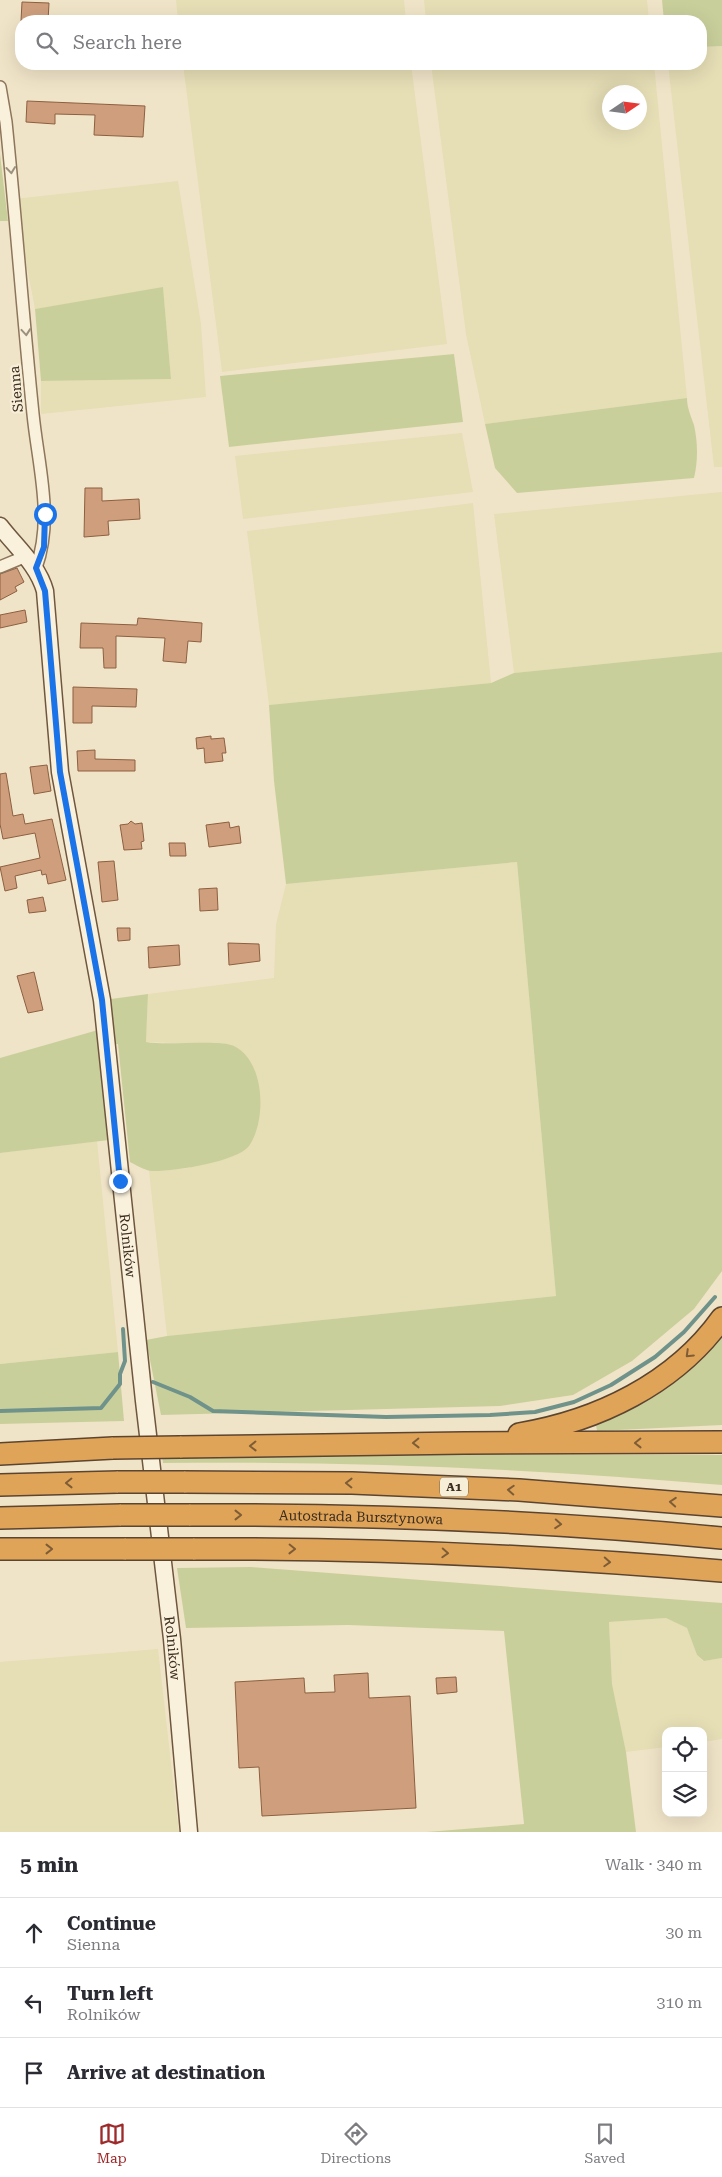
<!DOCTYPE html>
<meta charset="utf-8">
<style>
body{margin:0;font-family:"Roboto Serif",serif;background:#f7f7f7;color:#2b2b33}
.controls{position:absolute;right:15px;bottom:15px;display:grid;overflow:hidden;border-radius:10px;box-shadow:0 5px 20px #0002}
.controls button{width:45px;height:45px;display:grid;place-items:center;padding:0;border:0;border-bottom:1px solid #e1e1e2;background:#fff;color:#2b2b33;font:25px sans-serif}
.compass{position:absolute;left:602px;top:85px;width:45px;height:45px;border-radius:50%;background:#fff;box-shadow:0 5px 20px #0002;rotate:77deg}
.stop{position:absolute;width:15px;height:15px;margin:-11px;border:4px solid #1a73e8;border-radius:50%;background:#fff}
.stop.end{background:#1a73e8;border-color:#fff;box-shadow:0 1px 5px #0008}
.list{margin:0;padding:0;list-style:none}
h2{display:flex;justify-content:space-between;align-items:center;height:65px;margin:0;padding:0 20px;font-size:21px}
h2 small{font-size:16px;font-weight:400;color:#7c7c81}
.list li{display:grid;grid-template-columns:32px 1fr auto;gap:15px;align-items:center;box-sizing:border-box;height:70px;padding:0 20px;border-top:1px solid #e1e1e2}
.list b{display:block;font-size:19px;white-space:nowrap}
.list p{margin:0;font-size:16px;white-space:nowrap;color:#7c7c81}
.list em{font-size:16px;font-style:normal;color:#7c7c81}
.icon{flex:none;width:28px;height:28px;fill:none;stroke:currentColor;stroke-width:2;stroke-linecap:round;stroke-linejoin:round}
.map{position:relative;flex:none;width:722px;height:1832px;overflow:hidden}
.search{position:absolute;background:#fff;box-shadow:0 5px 20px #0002;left:15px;right:15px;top:15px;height:55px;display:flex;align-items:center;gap:12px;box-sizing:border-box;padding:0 18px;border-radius:20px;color:#7c7c81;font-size:19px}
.sheet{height:275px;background:#fff}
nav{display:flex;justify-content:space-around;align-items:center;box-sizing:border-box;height:70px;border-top:1px solid #e1e1e2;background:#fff;font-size:14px;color:#7c7c81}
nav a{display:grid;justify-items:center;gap:2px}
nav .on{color:#9e2a2b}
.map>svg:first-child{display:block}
</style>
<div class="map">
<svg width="722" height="1832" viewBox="0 0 722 1832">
<rect width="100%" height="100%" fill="#f0e4c8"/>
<g fill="#e6deb5" fill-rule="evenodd">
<path d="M176,0H404L406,21H178Z"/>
<path d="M424,0H647L649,21H426Z"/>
<path d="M722,46V467H714L668,64H701V47Z"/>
<path d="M183,64H411L447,344L222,372Z"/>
<path d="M431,64H654L687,398L485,424L466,334ZM610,92H640V122H610Z"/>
<path d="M178,181L201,324L206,397L41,414V381L171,379L163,288L35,309L14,199Z"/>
<path d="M462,433L473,492L243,519L235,456Z"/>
<path d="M722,492V652L514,673L494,514Z"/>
<path d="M473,503L491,683L269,705L247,531Z"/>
<path d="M517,862L556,1296L167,1336L149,1171L190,1168L232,1045L146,1042L148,994L274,978L276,924L286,884Z"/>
<path d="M97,1141L118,1352L0,1364V1153Z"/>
<path d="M666,1618L687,1628L697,1655L703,1661L722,1658V1739L703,1742V1731H666V1747L626,1752L612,1684L609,1622Z"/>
<path d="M158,1649L179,1832H0V1662Z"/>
</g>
<g fill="#c9cf9b">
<path d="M662,0H722V46L701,47V21H664Z"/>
<path d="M0,154L8,221H0Z"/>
<path d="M163,287L171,379L41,381L35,309Z"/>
<path d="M454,354L463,422L229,447L220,376Z"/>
<path d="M687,398C687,408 691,416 694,425C698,443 698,461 694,478L517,493L495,468L485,424Z"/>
<path d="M722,652V1271L694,1309L632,1361L573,1395L500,1406L161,1415L146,1340L167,1336L556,1296L517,862L286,884L274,781L269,705L491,683L514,673Z"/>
<path d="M148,994L146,1042C167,1046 220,1039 234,1046C265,1061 267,1120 249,1146C237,1162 171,1172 151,1171C144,1170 136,1165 130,1162L118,1044L102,1045L109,1140L0,1153V1058L112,1026L111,999Z"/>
<path d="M722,1336V1425L597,1431L596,1425C645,1405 687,1376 722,1336Z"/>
<path d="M118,1352L124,1421L0,1424V1364Z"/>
<path d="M307,1454L722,1455V1485C536,1469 350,1461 163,1463L162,1456Z"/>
<path d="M251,1567L722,1603V1658L704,1661L697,1655L687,1628L666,1618L609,1622L612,1684L626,1752L636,1832H427L524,1824L504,1631L348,1625L186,1628L177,1568Z"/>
</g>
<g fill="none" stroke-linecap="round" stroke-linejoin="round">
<g stroke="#6f938a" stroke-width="4">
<path d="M153,1382L190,1397L213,1411L386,1417L490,1415L535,1412L574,1402L611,1385L655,1357L684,1332L715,1297"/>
<path d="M0,1411L101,1408L120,1384V1374L125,1361L123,1329"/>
</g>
</g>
<g fill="#cf9f7d" stroke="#8d5f41">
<path d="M22,2L49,3L48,21H21Z"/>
<path d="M27,101L145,106L143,137L94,135L95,115L55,114V124L26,122Z"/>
<path d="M85,488H102V501L139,499L140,519L108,521L109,535L84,537Z"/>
<path d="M17,568L24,582L15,587L17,591L0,600V574Z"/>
<path d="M25,610L27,622L0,628V615Z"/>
<path d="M138,618L202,623L201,642L188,641L186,663L163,661L165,638L116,636V668H104L103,648H80L81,623L137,625Z"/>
<path d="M73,687L137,689L136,707L92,706V723H73Z"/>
<path d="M211,736V739L224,738L226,753H222L223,761L205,763L204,748L197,749L196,738Z"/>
<path d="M95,750V759L135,760V771H78L77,751Z"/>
<path d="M47,765L51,791L34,794L30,767Z"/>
<path d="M6,773L13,816L23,814L25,824L52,819L66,880L48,884L46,874L42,875L41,870L15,876L17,888L5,891L0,867L40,858L35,833L3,839L0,824V774Z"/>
<path d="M131,821L135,824L142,823L144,841L141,842L142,849L124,850L120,825L128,824Z"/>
<path d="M229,822L230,828L239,826L241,843L209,847L206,825Z"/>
<path d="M169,843H185L186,856H170Z"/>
<path d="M114,861L118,900L102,902L98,862Z"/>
<path d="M217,888L218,910L200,911L199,889Z"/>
<path d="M43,897L46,911L29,913L27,900Z"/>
<path d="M117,928H130V940L118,941Z"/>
<path d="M228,943L259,944L260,961L229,965Z"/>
<path d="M179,945L180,965L149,968L148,947Z"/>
<path d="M34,972L43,1010L28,1013L17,976Z"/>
<path d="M368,1673L369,1698L410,1696L416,1808L262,1816L259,1767L239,1768L235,1682L304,1678L305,1693L335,1692L334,1675Z"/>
<path d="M456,1677L457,1692L437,1694L436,1678Z"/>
</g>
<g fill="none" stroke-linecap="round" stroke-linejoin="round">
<defs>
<g id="street">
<path d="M0,87L6,122C16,220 23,317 33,414C38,465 54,518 36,568"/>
<path d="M0,567L24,557"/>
</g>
<g id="secondary">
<path id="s1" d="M0,526C16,547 38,565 45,591L60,772L102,1000L144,1401L172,1639L189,1832"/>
</g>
<g id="highway">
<path d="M519,1434C597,1421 675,1384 722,1318"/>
<path d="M180,1447L464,1443L722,1442"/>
<path d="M0,1454L113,1448"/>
<path d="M184,1482L352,1483L519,1490L722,1506"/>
<path d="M0,1485L118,1482"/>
<path id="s2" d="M189,1515C367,1514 545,1521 722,1538"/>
<path d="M0,1518L121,1515"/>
<path d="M0,1549H126"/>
<path d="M193,1549C370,1548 546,1556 722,1571"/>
</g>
</defs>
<use href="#street" stroke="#8d765c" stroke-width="14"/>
<use href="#secondary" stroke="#6f573f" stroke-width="19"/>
<use href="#highway" stroke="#5b4430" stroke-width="24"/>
<use href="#street" stroke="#faf1dc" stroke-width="11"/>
<use href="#secondary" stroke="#faf1dc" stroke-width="16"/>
<use href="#highway" stroke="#e0a458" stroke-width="21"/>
<defs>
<g id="highway-bridge">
<path d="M113,1448L180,1447"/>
<path d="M118,1482H184"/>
<path d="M121,1515H189"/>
<path d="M126,1549H193"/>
</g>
</defs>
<use href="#highway-bridge" stroke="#5b4430" stroke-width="24" stroke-linecap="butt"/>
<use href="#highway-bridge" stroke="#e0a458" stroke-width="21"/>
</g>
<defs><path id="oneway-chevron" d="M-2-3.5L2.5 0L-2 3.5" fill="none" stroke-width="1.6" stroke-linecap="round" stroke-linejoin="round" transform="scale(1.25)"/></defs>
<g stroke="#9c907e">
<use href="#oneway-chevron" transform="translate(11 170) rotate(84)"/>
<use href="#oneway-chevron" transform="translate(26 332) rotate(85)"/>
</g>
<g stroke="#7e5d36">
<use href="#oneway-chevron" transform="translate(689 1354) rotate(136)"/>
<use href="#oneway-chevron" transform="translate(416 1443) rotate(179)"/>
<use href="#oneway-chevron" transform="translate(638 1443) rotate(179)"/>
<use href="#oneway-chevron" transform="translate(253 1446) rotate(179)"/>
<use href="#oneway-chevron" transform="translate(69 1483) rotate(179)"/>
<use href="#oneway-chevron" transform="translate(349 1483) rotate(-179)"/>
<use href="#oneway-chevron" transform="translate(511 1490) rotate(-177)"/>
<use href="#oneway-chevron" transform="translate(673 1502) rotate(-176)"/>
<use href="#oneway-chevron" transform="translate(238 1515)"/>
<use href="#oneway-chevron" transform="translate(558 1524) rotate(4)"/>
<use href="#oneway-chevron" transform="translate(49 1549)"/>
<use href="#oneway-chevron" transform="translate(292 1549) rotate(1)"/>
<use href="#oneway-chevron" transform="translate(445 1553) rotate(3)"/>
<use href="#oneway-chevron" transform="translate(607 1562) rotate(3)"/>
</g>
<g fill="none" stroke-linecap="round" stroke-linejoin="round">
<path stroke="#1a73e8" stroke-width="6" d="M45,514L44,547L36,568L45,591L60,772L102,1000L120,1181"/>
</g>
<g text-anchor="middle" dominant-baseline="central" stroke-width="4.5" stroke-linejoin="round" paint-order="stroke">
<rect fill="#f7eed8" stroke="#756857" stroke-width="1" x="440" y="1477.5" width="28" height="19" rx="4"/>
<g font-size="12" font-weight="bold" fill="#3d2e20">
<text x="454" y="1487">A1</text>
</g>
<g font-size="14" fill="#3d2e20" stroke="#f7eed8">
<text transform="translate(16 389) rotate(-95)">Sienna</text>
<text stroke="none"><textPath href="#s1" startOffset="740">Rolników</textPath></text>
<text stroke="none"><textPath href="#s2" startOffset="172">Autostrada Bursztynowa</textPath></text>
<text stroke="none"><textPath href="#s1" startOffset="1145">Rolników</textPath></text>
</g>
</g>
</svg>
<div class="controls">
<button><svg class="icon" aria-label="locate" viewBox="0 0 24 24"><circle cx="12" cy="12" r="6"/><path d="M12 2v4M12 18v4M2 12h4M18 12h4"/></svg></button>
<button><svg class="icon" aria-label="layers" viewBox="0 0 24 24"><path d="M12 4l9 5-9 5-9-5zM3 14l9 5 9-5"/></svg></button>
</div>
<svg class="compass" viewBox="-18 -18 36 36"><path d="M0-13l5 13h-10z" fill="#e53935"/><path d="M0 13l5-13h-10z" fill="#7c7c81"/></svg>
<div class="stop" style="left:45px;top:514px"></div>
<div class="stop end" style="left:120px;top:1181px"></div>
<div class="search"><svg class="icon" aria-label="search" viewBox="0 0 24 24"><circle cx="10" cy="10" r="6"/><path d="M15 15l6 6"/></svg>Search here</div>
</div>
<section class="sheet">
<h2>5 min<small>Walk · 340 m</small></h2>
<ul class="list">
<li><svg class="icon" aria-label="ahead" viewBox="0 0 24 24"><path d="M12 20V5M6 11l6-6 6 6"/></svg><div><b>Continue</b><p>Sienna</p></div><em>30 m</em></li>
<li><svg class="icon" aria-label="left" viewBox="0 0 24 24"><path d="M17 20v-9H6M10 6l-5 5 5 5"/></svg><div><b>Turn left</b><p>Rolników</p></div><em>310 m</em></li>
<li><svg class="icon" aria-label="arrive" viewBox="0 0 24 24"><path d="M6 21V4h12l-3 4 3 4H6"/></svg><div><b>Arrive at destination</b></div></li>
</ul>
</section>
<nav>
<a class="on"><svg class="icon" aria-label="map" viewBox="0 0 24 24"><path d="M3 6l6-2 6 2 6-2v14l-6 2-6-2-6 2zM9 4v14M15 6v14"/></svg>Map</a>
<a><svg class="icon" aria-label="directions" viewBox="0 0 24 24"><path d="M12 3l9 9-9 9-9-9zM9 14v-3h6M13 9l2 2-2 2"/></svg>Directions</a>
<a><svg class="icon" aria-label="saved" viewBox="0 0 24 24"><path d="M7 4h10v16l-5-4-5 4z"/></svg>Saved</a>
</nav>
